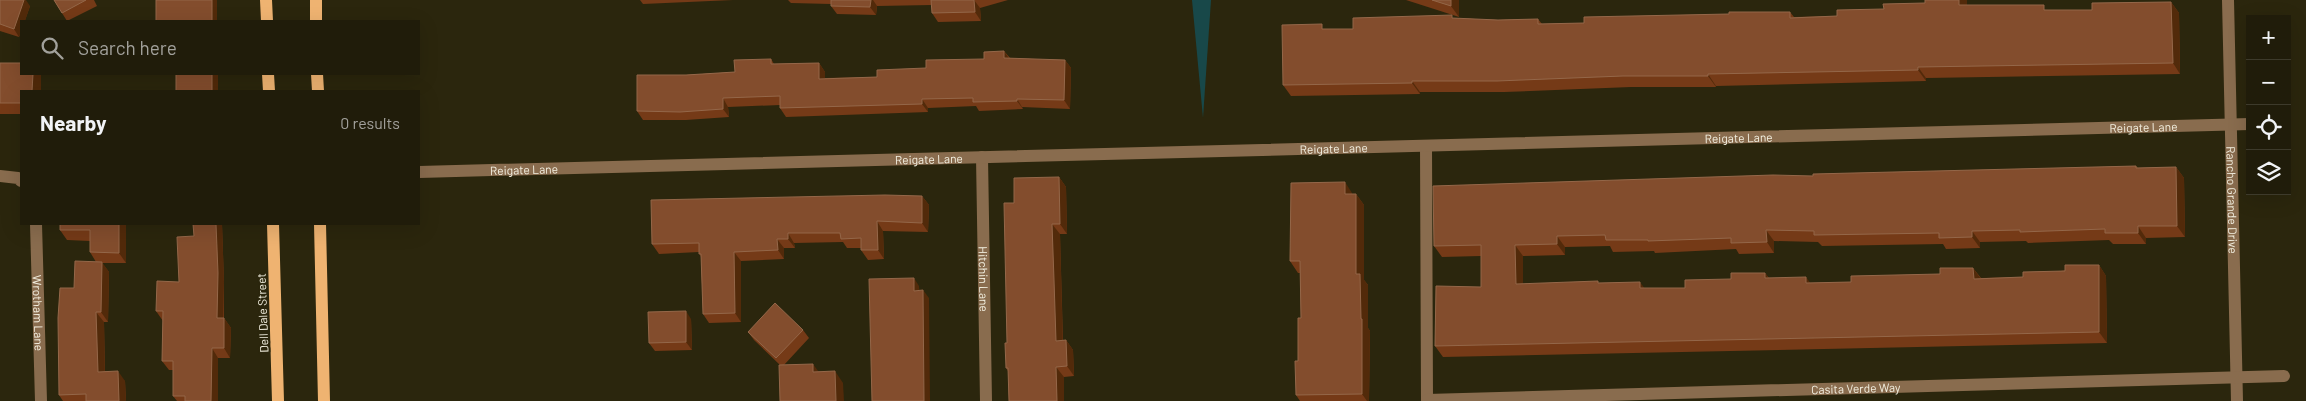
<!DOCTYPE html>
<meta charset="utf-8">
<style>
body{margin:0;font-family:Barlow,sans-serif;background:#282513;color:#f1f3f6}
.controls{position:absolute;right:15px;top:15px;display:grid;overflow:hidden;border-radius:0px;box-shadow:0 5px 20px #0002}
.controls button{width:45px;height:45px;display:grid;place-items:center;padding:0;border:0;border-bottom:1px solid #3d3a2b;background:#201c0a;color:#f1f3f6;font:25px sans-serif}
.list{margin:0;padding:0;list-style:none}
h2{display:flex;justify-content:space-between;align-items:center;height:65px;margin:0;padding:0 20px;font-size:21px}
h2 small{font-size:16px;font-weight:400;color:#a2a19c}
.icon{flex:none;width:28px;height:28px;fill:none;stroke:currentColor;stroke-width:2;stroke-linecap:round;stroke-linejoin:round}
.map{position:relative;flex:none;width:2306px;height:401px;overflow:hidden}
.search{position:absolute;background:#201c0a;box-shadow:0 5px 20px #0002;left:20px;top:20px;width:400px;height:55px;display:flex;align-items:center;gap:12px;box-sizing:border-box;padding:0 18px;border-radius:0px;color:#a2a19c;font-size:19px}
.panel{position:absolute;background:#201c0a;box-shadow:0 5px 20px #0002;left:20px;top:90px;width:400px;height:135px;border-radius:0px}
.map>svg:first-child{display:block}
</style>
<div class="map">
<svg width="2306" height="401" viewBox="0 0 2306 401">
<rect width="100%" height="100%" fill="#2b260d"/>
<path fill="#184849" d="M1192,0H1211L1203,118Z"/>
<g fill="none" stroke-linecap="round" stroke-linejoin="round">
<g stroke="#896c4e" stroke-width="12">
<path id="s1" d="M2228,0L2237,401"/>
<path d="M1426,146L1427,401"/>
<path id="s2" d="M982,157L986,401"/>
<path id="s3" d="M419,172L2250,124"/>
<path d="M0,176L18,178L21,181"/>
<path id="s4" d="M36,224L41,401"/>
<path id="s5" d="M1427,400L2284,376"/>
</g>
<g stroke="#efb371" stroke-width="12">
<path d="M266,0L267,21"/>
<path d="M316,0V21"/>
<path d="M268,74L269,91"/>
<path d="M317,74L318,91"/>
<path d="M273,224L278,401"/>
<path d="M320,224L324,401"/>
</g>
</g>
<g fill="#753a17">
<path d="M0,0L30,6L19,37L0,31Z"/>
<path d="M54,0H94L97,6L67,21L62,13Z"/>
<path d="M640,0H733L643,4Z"/>
<path d="M788,0H1008L980,8L981,21L938,22L932,13V5L877,6L876,15L837,14L831,6V4L791,3Z"/>
<path d="M1406,0H1459V17Z"/>
<path d="M2171,2L2179,13L2180,74L1926,78V81L1716,86V87H1631L1504,92H1420V94L1291,96L1283,85L1325,29H1353L1453,18L1498,20L1538,19L1542,24L1584,23L1729,14L1790,12L1794,17L1837,16L1925,3L2048,10H2092Z"/>
<path d="M1004,51L1010,58L1065,60L1071,68L1070,109L1022,107L1023,109L979,111L976,106L928,108V112L786,117L780,108V105L728,107L729,117L686,120H643L637,111L686,75L735,72L771,59L774,64L819,63L825,72V78L877,77L984,59Z"/>
<path d="M0,63L21,74H40L41,75V91H21V114H0Z"/>
<path d="M2136,166L2138,168L2176,167L2184,178L2185,237L2146,238V244H2113L2109,240L2028,243L2026,241L1980,242V248L1946,249L1943,244L1822,246L1818,242L1774,241V253L1739,254L1736,249L1655,253L1654,251L1613,252L1610,246L1565,247V255L1523,256V284L1599,283L1644,288H1685L1765,273L1769,278L1810,283L1851,282L1940,274L1973,268L1981,278L2023,277L2099,265L2106,276L2107,343L1443,357L1435,346L1481,287V256L1442,257L1434,246L1813,176Z"/>
<path d="M1059,177L1066,187L1067,234H1060L1063,340H1066L1073,350L1074,376L1064,377V401H1009L1008,371L1006,368L1007,343Z"/>
<path d="M1352,193V194H1356L1364,205V280L1368,285V328L1370,331L1369,401H1300L1296,395L1301,318L1300,273H1298L1290,261Z"/>
<path d="M922,196L929,205L928,232L883,231L884,259L868,260L861,250V248H847L843,242L794,243L795,248H784V259L741,261V322L709,323L703,314L701,257L699,252L659,254L652,244Z"/>
<path d="M60,224H126V263H102L109,272L108,322H104L105,371L125,381L126,401H63L59,395L74,288L96,262L90,252V241L67,240L60,230Z"/>
<path d="M193,224H222L224,282V318L231,328L230,358H218V401H177L173,396V370H169L162,361L163,321L156,311L179,282L194,236Z"/>
<path d="M691,319L692,350L655,351L649,343Z"/>
<path d="M803,330L809,338L784,365L819,372L843,383L780,365L754,340L748,332Z"/>
</g>
<g fill="#522a0a">
<path d="M24,0H26L30,6L25,21H21V31L19,37L14,29Z"/>
<rect x="212" y="0" width="5" height="21"/>
<path d="M871,0H873L877,6L876,15L870,7Z"/>
<path d="M974,0L980,8L981,21L975,12Z"/>
<path d="M1451,0H1459V17L1451,6Z"/>
<path d="M1959,0H1967V16L1959,5Z"/>
<path d="M2171,2L2179,13L2180,74L2173,63Z"/>
<path d="M1004,51L1010,60L1004,58Z"/>
<path d="M1065,60L1071,68L1070,109L1064,100Z"/>
<path d="M819,63L825,72V87L819,79Z"/>
<path d="M1918,67L1926,78V81L1918,70Z"/>
<path d="M33,74H40L41,75V91H32Z"/>
<rect x="212" y="74" width="6" height="17"/>
<path d="M1708,74L1716,86V87L1708,76Z"/>
<path d="M1412,81L1420,92V94L1412,83Z"/>
<path d="M723,98L728,107L729,117L723,109Z"/>
<path d="M922,99L928,108V112L922,104Z"/>
<path d="M1017,99L1022,107L1023,109L1017,101Z"/>
<path d="M2176,167L2184,178L2185,237L2177,226Z"/>
<path d="M1059,177L1066,187L1067,234L1060,224Z"/>
<path d="M1345,182L1352,193L1353,205L1345,194Z"/>
<path d="M1356,194L1364,205V280L1368,285V328L1370,331L1369,401H1367L1362,394L1361,319L1356,274Z"/>
<path d="M922,196L929,205L928,232L922,223Z"/>
<path d="M877,221L883,231L884,259L878,250Z"/>
<path d="M119,224H126V263L119,253Z"/>
<path d="M216,224H222L224,282L223,327L217,318Z"/>
<path d="M1052,224L1060,234L1063,351L1056,341Z"/>
<path d="M2138,226L2146,238V244L2138,233Z"/>
<path d="M1766,230L1774,241V253L1767,242Z"/>
<path d="M1972,231L1980,242V248L1972,237Z"/>
<path d="M788,233L794,243L795,248L788,239Z"/>
<path d="M1557,236L1565,247V255L1557,244Z"/>
<path d="M777,239L784,248V259L778,250Z"/>
<path d="M1515,245L1523,256V296L1516,284Z"/>
<path d="M734,252L741,261V322L735,313Z"/>
<path d="M102,262L109,272L108,322L101,312Z"/>
<path d="M2099,265L2106,276L2107,343L2099,332Z"/>
<path d="M1973,268L1981,279H1974Z"/>
<path d="M1765,273L1773,284L1765,278Z"/>
<path d="M1806,277L1814,288L1806,283Z"/>
<path d="M914,278L919,286L920,299L914,291Z"/>
<path d="M1640,282L1648,293L1640,288Z"/>
<path d="M923,290L929,298L930,401H924Z"/>
<path d="M686,311L691,319L692,350L686,342Z"/>
<path d="M96,312L104,322L105,382L98,372Z"/>
<path d="M224,318L231,328L230,358L224,348Z"/>
<path d="M1066,340L1073,350L1074,376L1067,366Z"/>
<path d="M212,348L218,358V401H211Z"/>
<path d="M813,364L821,375L813,372Z"/>
<path d="M1056,367L1064,377V401H1057Z"/>
<path d="M118,371L125,381L126,401H119Z"/>
<path d="M835,371L843,383L844,401H836Z"/>
</g>
<g fill="#834d2d" stroke="#946749">
<path d="M0,0H24L14,29L0,24Z"/>
<path d="M54,0H86L62,13Z"/>
<rect x="156" y="0" width="56" height="21"/>
<path d="M831,0H871L870,7L831,6Z"/>
<path d="M931,0H974L975,12L932,13Z"/>
<path d="M1432,0H1451V6Z"/>
<path d="M1925,0H1959V5H2044V10H2092V3L2171,2L2173,63L1918,67V70L1708,74V76H1623L1497,81H1412V83L1283,85L1282,25L1322,24V29H1353V18L1452,15V18L1498,20L1538,19V24L1584,23V17L1729,14V12H1790V18L1837,16V10L1884,9L1883,4L1925,3Z"/>
<path d="M1004,51V58L1065,60L1064,100L1017,99V101L973,102V98L922,99V104L780,108V96L723,98V109L680,112L637,111V75H686L735,72L734,60L771,59V64L819,63V79L877,77V70L926,68V60L984,59V52Z"/>
<path d="M0,63H21V74H33L32,91H21V103H0Z"/>
<rect x="176" y="74" width="36" height="17"/>
<path d="M2136,166V168L2176,167L2177,226H2138V233H2105V229L2020,232V230L1972,231V237L1939,238V233L1814,235V231L1766,230L1767,242L1731,243V238L1648,241V240H1606L1605,235L1557,236V244L1515,245L1516,284L1598,281V283L1640,282V288H1685V280L1731,279V273H1765V278L1806,277V283L1851,282V276L1940,274V268H1973L1974,279L2023,277V272L2065,271V265H2099V332L1435,346L1436,286L1481,287V245L1434,246L1433,186L1773,175L1813,176V174Z"/>
<path d="M1059,177L1060,224H1052L1054,280L1056,341L1066,340L1067,366L1056,367L1057,401H1009L1008,368H1006L1005,343H1007L1004,203H1014V178Z"/>
<path d="M1345,182V194H1356V274H1360L1361,319H1362V394L1296,395L1295,361H1298V318H1301L1300,261H1290L1291,183Z"/>
<path d="M885,195L922,196V223L877,221L878,250H861V238L841,239L840,233H788V239H777L778,250L734,252L735,313L703,314L701,254H699V243L652,244L651,200Z"/>
<path d="M60,224H119V253L90,252V230H60Z"/>
<path d="M193,224H216L218,273L217,318H224V348H212L211,401H185V396H173V361H162L163,311H156L157,281L179,282L177,237L194,236Z"/>
<path d="M75,261L102,262L101,312H96L98,372L118,371L119,401H86V394L59,395L58,318L60,288H74Z"/>
<path d="M914,278V291L923,290L924,401H872L869,279Z"/>
<path d="M775,303L803,330L776,358L748,332Z"/>
<path d="M686,311V342L649,343L648,312Z"/>
<path d="M813,364V372L835,371L836,401H780L779,365Z"/>
</g>
<g text-anchor="middle" dominant-baseline="central" stroke-width="4" stroke-linejoin="round" paint-order="stroke">
<g font-size="12" fill="#f3f0e1" stroke="#2b260d">
<text stroke="none"><textPath href="#s3" startOffset="1725">Reigate Lane</textPath></text>
<text stroke="none"><textPath href="#s3" startOffset="1320">Reigate Lane</textPath></text>
<text stroke="none"><textPath href="#s3" startOffset="915">Reigate Lane</textPath></text>
<text stroke="none"><textPath href="#s3" startOffset="510">Reigate Lane</textPath></text>
<text stroke="none"><textPath href="#s3" startOffset="105">Reigate Lane</textPath></text>
<text stroke="none"><textPath href="#s1" startOffset="200">Rancho Grande Drive</textPath></text>
<text stroke="none"><textPath href="#s2" startOffset="122">Hitchin Lane</textPath></text>
<text stroke="none"><textPath href="#s4" startOffset="89">Wrotham Lane</textPath></text>
<text transform="translate(262 313) rotate(-92)">Dell Dale Street</text>
<text stroke="none"><textPath href="#s5" startOffset="429">Casita Verde Way</textPath></text>
</g>
</g>
</svg>
<div class="controls">
<button>+</button>
<button>−</button>
<button><svg class="icon" aria-label="locate" viewBox="0 0 24 24"><circle cx="12" cy="12" r="6"/><path d="M12 2v4M12 18v4M2 12h4M18 12h4"/></svg></button>
<button><svg class="icon" aria-label="layers" viewBox="0 0 24 24"><path d="M12 4l9 5-9 5-9-5zM3 14l9 5 9-5"/></svg></button>
</div>
<div class="search"><svg class="icon" aria-label="search" viewBox="0 0 24 24"><circle cx="10" cy="10" r="6"/><path d="M15 15l6 6"/></svg>Search here</div>
<section class="panel">
<h2>Nearby<small>0 results</small></h2>
<ul class="list">
</ul>
</section>
</div>
